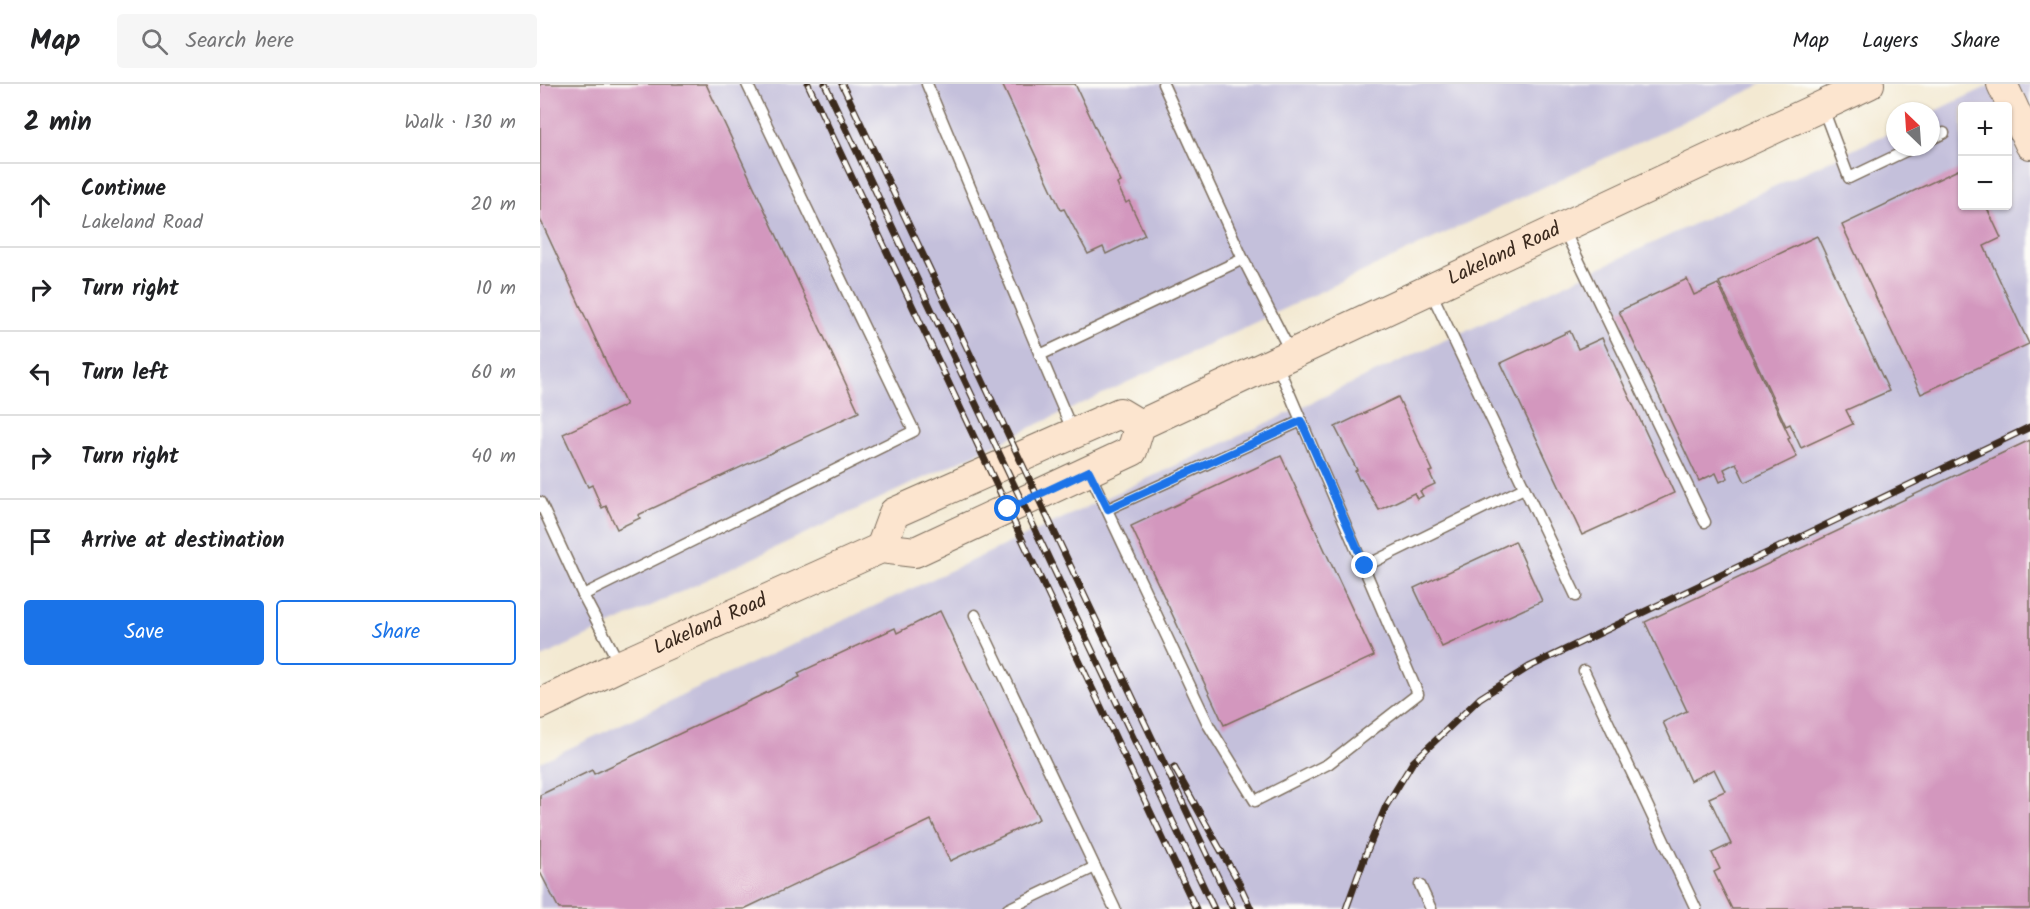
<!DOCTYPE html>
<meta charset="utf-8">
<style>
body{margin:0;font-family:Kalam,sans-serif;background:#f6f6f6;color:#202124}
.controls{position:absolute;right:18px;top:18px;display:grid;overflow:hidden;border-radius:6px;box-shadow:0 2px 4px #0004}
.controls button{width:54px;height:54px;display:grid;place-items:center;padding:0;border:0;border-bottom:2px solid #e0e0e0;background:#fff;color:#202124;font:30px sans-serif}
.compass{position:absolute;left:1346px;top:18px;width:54px;height:54px;border-radius:50%;background:#fff;box-shadow:0 2px 4px #0004;rotate:335deg}
.stop{position:absolute;width:18px;height:18px;margin:-14px;border:4px solid #1a73e8;border-radius:50%;background:#fff}
.stop.end{background:#1a73e8;border-color:#fff;box-shadow:0 2px 6px #0008}
.list{margin:0;padding:0;list-style:none}
h2{display:flex;justify-content:space-between;align-items:center;height:78px;margin:0;padding:0 24px;font-size:26px}
h2 small{font-size:20px;font-weight:400;color:#757577}
.list li{display:grid;grid-template-columns:39px 1fr auto;gap:18px;align-items:center;box-sizing:border-box;height:84px;padding:0 24px;border-top:2px solid #e0e0e0}
.list b{display:block;font-size:22px;white-space:nowrap}
.list p{margin:0;font-size:20px;white-space:nowrap;color:#757577}
.list em{font-size:20px;font-style:normal;color:#757577}
.actions{display:flex;gap:12px;padding:18px 24px}
.actions a{flex:1;padding:14px 0;border:2px solid #1a73e8;border-radius:6px;text-align:center;font-size:21px;color:#1a73e8}
.actions .main{background:#1a73e8;color:#fff}
.icon{flex:none;width:33px;height:33px;fill:none;stroke:currentColor;stroke-width:2;stroke-linecap:round;stroke-linejoin:round}
.map{position:relative;flex:none;width:1490px;height:825px;overflow:hidden}
header{display:flex;align-items:center;gap:36px;box-sizing:border-box;height:84px;padding:0 30px;background:#fff;border-bottom:2px solid #e0e0e0}
header strong{font-size:28px}
nav{display:flex;gap:33px;margin-inline-start:auto;font-size:21px}
.search{width:420px;height:54px;background:#f6f6f6;display:flex;align-items:center;gap:15px;box-sizing:border-box;padding:0 21px;border-radius:6px;color:#757577;font-size:22px}
main{display:flex}
aside{flex:1;background:#fff}
.map>svg:first-child{display:block}
</style>
<header>
<strong>Map</strong>
<div class="search"><svg class="icon" aria-label="search" viewBox="0 0 24 24"><circle cx="10" cy="10" r="6"/><path d="M15 15l6 6"/></svg>Search here</div>
<nav><a>Map</a><a>Layers</a><a>Share</a></nav>
</header>
<main>
<aside>
<h2>2 min<small>Walk · 130 m</small></h2>
<ul class="list">
<li><svg class="icon" aria-label="ahead" viewBox="0 0 24 24"><path d="M12 20V5M6 11l6-6 6 6"/></svg><div><b>Continue</b><p>Lakeland Road</p></div><em>20 m</em></li>
<li><svg class="icon" aria-label="right" viewBox="0 0 24 24"><path d="M7 20v-9h11M14 6l5 5-5 5"/></svg><div><b>Turn right</b></div><em>10 m</em></li>
<li><svg class="icon" aria-label="left" viewBox="0 0 24 24"><path d="M17 20v-9H6M10 6l-5 5 5 5"/></svg><div><b>Turn left</b></div><em>60 m</em></li>
<li><svg class="icon" aria-label="right" viewBox="0 0 24 24"><path d="M7 20v-9h11M14 6l5 5-5 5"/></svg><div><b>Turn right</b></div><em>40 m</em></li>
<li><svg class="icon" aria-label="arrive" viewBox="0 0 24 24"><path d="M6 21V4h12l-3 4 3 4H6"/></svg><div><b>Arrive at destination</b></div></li>
</ul>
<div class="actions"><a class="main">Save</a><a>Share</a></div>
</aside>
<div class="map">
<svg width="1490" height="825" viewBox="0 0 1490 825">
<rect width="100%" height="100%" fill="#fdfcf7"/>
<filter id="ink" filterUnits="userSpaceOnUse"><feTurbulence type="fractalNoise" baseFrequency=".0167" numOctaves="2"/><feDisplacementMap in="SourceGraphic" scale="12" xChannelSelector="R" yChannelSelector="G"/><feConvolveMatrix kernelMatrix="1 2 1 2 8 2 1 2 1" color-interpolation-filters="sRGB"/></filter>
<filter id="wash" filterUnits="userSpaceOnUse"><feTurbulence type="fractalNoise" baseFrequency=".008" numOctaves="4" result="noise"/><feDisplacementMap in="SourceGraphic" scale="24" xChannelSelector="R" yChannelSelector="G"/><feGaussianBlur stdDeviation="1.35" result="paint"/><feColorMatrix in="noise" values="0 0 0 0 0 0 0 0 0 0 0 0 0 0 0 0 0 1.4 0 .05"/><feComposite in="paint" operator="in"/></filter>
<g filter="url(#wash)">
<rect width="100%" height="100%" fill="#f3e9d2"/>
<g fill="#c4c0db" fill-rule="evenodd">
<path d="M0,0H1223L0,574Z"/>
<path d="M1453,0H1490V825H0V678L1355,46V63H1391V29ZM1422,22H1468V122H1422Z"/>
</g>
<g id="blocks">
<g fill="#d397be">
<path d="M0,0H166L319,328L98,431L100,434L77,445L66,422L62,424L52,401L48,403L23,350L86,321L0,135Z"/>
<path d="M462,0H535L581,98L577,100L586,119L589,117L605,151L566,170L563,163L548,170L524,125L521,126Z"/>
<path d="M1422,84V122H1446L1461,154L1444,162L1489,260L1381,310L1302,141Z"/>
<path d="M1277,152L1349,307L1306,326L1313,340L1261,364L1250,340L1246,342L1179,198Z"/>
<path d="M1147,195L1154,211L1178,200L1250,354L1248,355L1257,373L1205,398L1196,379L1184,385L1188,394L1180,398L1176,389L1159,397L1079,227Z"/>
<path d="M1030,247L1038,265L1062,254L1134,409L1042,451L961,279Z"/>
<path d="M858,313L893,387L889,388L895,400L880,407L883,412L877,415L874,409L839,426L821,395L819,396L815,387L817,386L795,343Z"/>
<path d="M1490,356V825H1192L1174,788L1180,785L1172,769L1191,760L1169,714L1185,707L1174,685L1150,697L1123,638L1147,627L1105,538Z"/>
<path d="M741,372L834,572L684,641L591,442Z"/>
<path d="M975,457L1002,517L902,563L874,504Z"/>
<path d="M400,527L499,735L410,777L391,736L204,825H19L0,788V711L52,686L54,690L260,593L258,589L355,544L357,549Z"/>
</g>
</g>
</g>
<g filter="url(#ink)">
<use href="#blocks" fill-opacity="0" stroke="#7b6d5d" stroke-width="1.5"/>
<g fill="none" stroke-linecap="round" stroke-linejoin="round">
<defs>
<g id="lane">
<path d="M387,0L500,271"/>
<path d="M623,0L703,175"/>
<path d="M1282,22L1309,94L1374,63"/>
<path d="M1391,55L1404,49"/>
<path d="M1023,144L1165,438"/>
<path d="M890,206L1036,512"/>
<path d="M533,348L500,271L703,175L751,269"/>
<path d="M550,390L669,642L715,717L788,680L878,610L736,278"/>
<path d="M0,418L43,511"/>
<path d="M568,425L761,337"/>
<path d="M825,482L984,404"/>
<path d="M435,531L575,825"/>
<path d="M79,579L43,511L374,347L207,0"/>
<path d="M1044,587L1156,825"/>
<path d="M880,801L891,825"/>
<path d="M468,825L555,783"/>
</g>
<g id="secondary">
<path d="M1462,0L1490,60"/>
<path d="M341,464L354,429L580,329L600,341"/>
<path id="s1" d="M0,620L81,581L341,464L375,468L592,367L600,341L1329,0"/>
</g>
</defs>
<use href="#lane" stroke="#7b6d5d" stroke-width="13"/>
<use href="#secondary" stroke="#7b6d5d" stroke-width="32"/>
<use href="#lane" stroke="#fff" stroke-width="10"/>
<use href="#secondary" stroke="#fce5cf" stroke-width="30"/>
<defs>
<g id="rail">
<path d="M268,0L656,825"/>
<path d="M285,0L674,825"/>
<path d="M302,0L693,825"/>
<path d="M634,683L698,797L711,825"/>
<path d="M806,825L827,767L846,722L873,678L940,614L989,583L1490,343"/>
</g>
</defs>
<use href="#rail" stroke="#3b2a1e" stroke-width="7"/>
<use href="#rail" stroke="#fdfcf7" stroke-width="4.5" stroke-dasharray="14" stroke-linecap="butt"/>
</g>
</g>
<g fill="none" stroke-linecap="round" stroke-linejoin="round" filter="url(#ink)">
<path stroke="#1a73e8" stroke-width="8" d="M468,425L549,387L568,425L761,337L825,482"/>
</g>
<g text-anchor="middle" dominant-baseline="central" stroke-width="6" stroke-linejoin="round" paint-order="stroke">
<g font-size="20" fill="#3b2a1e" stroke="#fdfcf7">
<text stroke="none"><textPath href="#s1" startOffset="1078">Lakeland Road</textPath></text>
<text stroke="none"><textPath href="#s1" startOffset="188">Lakeland Road</textPath></text>
</g>
</g>
</svg>
<div class="controls">
<button>+</button>
<button>−</button>
</div>
<svg class="compass" viewBox="-18 -18 36 36"><path d="M0-13l5 13h-10z" fill="#e53935"/><path d="M0 13l5-13h-10z" fill="#757577"/></svg>
<div class="stop" style="left:468px;top:425px"></div>
<div class="stop end" style="left:825px;top:482px"></div>
</div>
</main>
